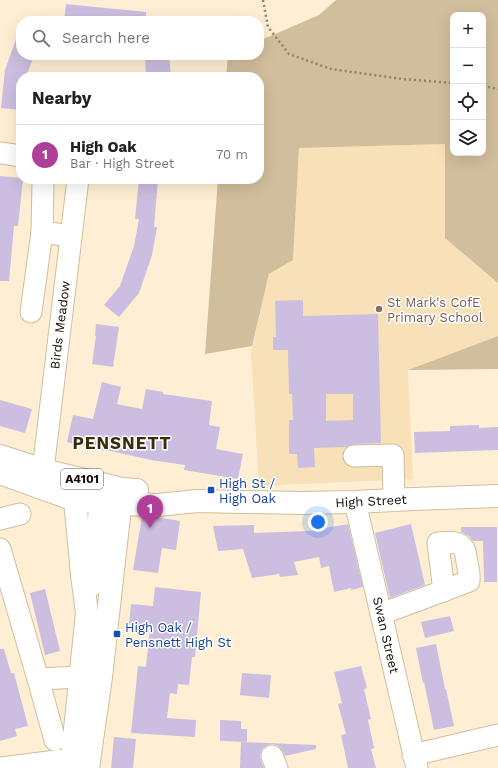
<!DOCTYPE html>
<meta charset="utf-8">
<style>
body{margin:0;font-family:"Work Sans",sans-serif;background:#f6f6f6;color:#202124}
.controls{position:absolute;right:12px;top:12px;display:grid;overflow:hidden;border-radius:8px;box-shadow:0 4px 16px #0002}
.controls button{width:36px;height:36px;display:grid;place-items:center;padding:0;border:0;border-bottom:1px solid #e0e0e0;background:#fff;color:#202124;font:20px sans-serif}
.you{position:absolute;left:318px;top:522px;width:14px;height:14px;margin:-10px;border:3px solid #fff;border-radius:50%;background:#1a73e8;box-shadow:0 0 0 6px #1a73e833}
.badge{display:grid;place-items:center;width:26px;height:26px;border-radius:50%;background:#b03f9a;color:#fff;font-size:13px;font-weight:700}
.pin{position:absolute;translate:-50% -33px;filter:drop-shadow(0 1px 2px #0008)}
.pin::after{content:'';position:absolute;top:21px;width:14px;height:12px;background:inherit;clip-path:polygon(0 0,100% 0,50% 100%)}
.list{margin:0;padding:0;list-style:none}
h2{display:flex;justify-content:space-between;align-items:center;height:52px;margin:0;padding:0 16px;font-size:17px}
h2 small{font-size:13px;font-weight:400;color:#757577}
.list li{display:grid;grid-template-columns:26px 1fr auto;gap:12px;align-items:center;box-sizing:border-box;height:60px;padding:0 16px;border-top:1px solid #e0e0e0}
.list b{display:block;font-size:15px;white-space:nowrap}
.list p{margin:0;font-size:13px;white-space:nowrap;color:#757577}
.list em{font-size:13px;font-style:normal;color:#757577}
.icon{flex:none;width:22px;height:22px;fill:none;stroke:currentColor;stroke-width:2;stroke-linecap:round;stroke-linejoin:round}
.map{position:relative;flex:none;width:498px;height:768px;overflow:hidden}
.search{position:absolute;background:#fff;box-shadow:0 4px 16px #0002;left:16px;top:16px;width:248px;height:44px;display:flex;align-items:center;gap:10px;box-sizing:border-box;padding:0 14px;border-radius:16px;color:#757577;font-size:15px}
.panel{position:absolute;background:#fff;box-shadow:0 4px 16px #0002;left:16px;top:72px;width:248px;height:112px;border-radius:16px}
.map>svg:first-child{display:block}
</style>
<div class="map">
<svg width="498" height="768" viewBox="0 0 498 768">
<rect width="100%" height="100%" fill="#feefd4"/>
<path fill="#f8e1b8" d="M445,144V238L498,283V336L408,370L413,479L259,486L251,352L269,274L293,260L299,148Z"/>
<g fill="#d1be9c" fill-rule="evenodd">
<path d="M336,0H498V283L445,238V144L299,148L293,260L269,274L252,346L205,354L218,179H259V77H226L228,55H259V41L319,15ZM453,15H483V153H453Z"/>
<path d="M498,336V369L408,370Z"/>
</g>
<g fill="#cbbee0" fill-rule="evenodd">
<path d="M66,4L146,12V21H64Z"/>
<path d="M19,31H21V55H34L26,77H21V110L1,108L5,70Z"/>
<path d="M169,55L171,77H146L145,57Z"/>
<path d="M0,176L21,178V179H23L18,226H14L9,281H0Z"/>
<path d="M139,179H158L154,227H157L152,255L139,293L119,317L104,305L120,286L134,246L139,219H135Z"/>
<path d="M303,300V316L378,314L381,443L354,444L348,446L346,447L314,448L315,467L298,468L297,454H289V420H293L292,394H289L288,350H273V337H276L275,301ZM326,394H353V420L326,421Z"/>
<path d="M96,324L119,327L113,367L92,364L96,336H95Z"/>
<path d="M102,382L121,387L117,404L142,409L146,389L163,392V394L212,401L209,425L220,427L216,449L243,454L238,479L184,470L185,465L151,460L106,450V451L67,442L73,415L93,419Z"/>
<path d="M0,400L32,409L25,433L0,426Z"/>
<path d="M479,425V428L498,427V450L415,453L414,432L450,431V426Z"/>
<path d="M142,517H156L180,521L176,550L162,548L158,573L133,570Z"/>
<path d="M348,524L363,587L351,590V588L334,592L329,566L321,568L319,557L294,562L298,575L280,577L279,574L252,578L243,549L218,551L213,526L254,525V533L308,531Z"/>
<path d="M411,524L425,585L390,598L375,533Z"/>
<path d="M461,527H497V582H484L483,541H473L469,536L461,532Z"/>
<path d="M155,587L201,592L195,657H192L189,685L178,684L177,694L170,693L167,718L196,720L195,737L131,733L133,714L138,666L146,667L150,627L129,625L131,604L153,606Z"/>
<path d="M45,589L60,651L45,655L30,593Z"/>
<path d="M450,616L454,631L425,638L421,622Z"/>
<path d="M436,644L445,689H446L454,726L434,730L424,682L423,683L416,648Z"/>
<path d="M0,649H4L11,673H14L28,726L15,729L17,736L0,741Z"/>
<path d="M361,666L367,688L364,689L371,719L368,720L374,748L371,749L376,768H348L341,735L346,734L338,704L342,703L334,672Z"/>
<path d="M242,673L271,675L269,698L240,695Z"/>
<path d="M220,720L241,721V729H247V742L220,741Z"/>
<path d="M114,737L136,739L133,768H111Z"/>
<path d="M241,742L316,745V749L285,756L283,751L279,746L273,744L268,745L263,748L260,754L261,761L264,768H240Z"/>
</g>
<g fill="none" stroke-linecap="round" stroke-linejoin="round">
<defs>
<g id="minor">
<path d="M0,153L21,156"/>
<path d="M42,232L43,182"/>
<path d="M31,312L42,232L71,236"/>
<path d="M354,456L393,455L394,500"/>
<path d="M43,470L78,179"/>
<path d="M355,502L417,768"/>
<path d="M0,519L20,514"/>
<path d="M0,549L38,679L55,740"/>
<path d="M381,614L435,594L469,581C470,574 468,568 467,562C466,558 466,552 464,549C459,540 446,542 438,543L444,591"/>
<path d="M38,679L80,677"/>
<path d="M413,755L498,735"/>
<path d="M272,756L277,768"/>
<path d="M0,768L72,759"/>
</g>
<g id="major">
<path d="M0,456L43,470L122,489L137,490"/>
<path d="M0,473L75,500L101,503L120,504L158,505L197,501L300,503L355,502L413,499L498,496"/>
<path d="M93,584L97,535L101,503L109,492"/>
<path d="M71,768L87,613L82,575L75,500"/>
<path d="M88,768L101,677L122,490"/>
</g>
</defs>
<use href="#minor" stroke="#d0be9c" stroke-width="23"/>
<use href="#major" stroke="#d0be9c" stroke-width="24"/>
<g stroke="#8d8370" stroke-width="2.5" stroke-dasharray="2 3" stroke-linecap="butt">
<path d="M263,0L268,27L289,54L331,69L402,79L453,83"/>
<path d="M483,86L498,89"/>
</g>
<use href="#minor" stroke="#fff" stroke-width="21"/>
<use href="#major" stroke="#fff" stroke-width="22"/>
</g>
<circle fill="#8d6e63" stroke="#fff" stroke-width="1.5" cx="379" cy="309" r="4"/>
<g fill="#1a4fb4" stroke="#fff" stroke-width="1.5">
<rect x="207" y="486" width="8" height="8" rx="2"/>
<rect x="113" y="630" width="8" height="8" rx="2"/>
</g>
<g text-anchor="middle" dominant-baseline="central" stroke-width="3" stroke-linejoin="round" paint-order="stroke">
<rect fill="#fff" stroke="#59554e" stroke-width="1" x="61" y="469" width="42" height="20" rx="3"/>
<g font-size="12" font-weight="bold" fill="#120c02">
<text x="82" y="479">A4101</text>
</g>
<g font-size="13" fill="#785e54" stroke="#fff" text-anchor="start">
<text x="387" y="302">St Mark's CofE<tspan x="387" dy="15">Primary School</tspan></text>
</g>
<g font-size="13" fill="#120c02" stroke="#fff">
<text transform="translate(60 325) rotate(-83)">Birds Meadow</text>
<text transform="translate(371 501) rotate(-3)">High Street</text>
<text transform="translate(386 635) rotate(77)">Swan Street</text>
</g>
<g font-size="13" fill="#164399" stroke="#fff" text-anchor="start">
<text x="219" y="483">High St /<tspan x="219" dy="15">High Oak</tspan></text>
<text x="125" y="627">High Oak /<tspan x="125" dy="15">Pensnett High St</tspan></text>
</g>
<g font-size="17" font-weight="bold" letter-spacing="1" fill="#3b2c0e" stroke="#fff">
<text x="122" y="443">PENSNETT</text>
</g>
</g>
</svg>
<div class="controls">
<button>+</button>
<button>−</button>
<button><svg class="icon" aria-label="locate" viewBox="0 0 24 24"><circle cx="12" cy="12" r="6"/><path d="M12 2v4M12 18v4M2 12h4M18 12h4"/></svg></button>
<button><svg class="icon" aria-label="layers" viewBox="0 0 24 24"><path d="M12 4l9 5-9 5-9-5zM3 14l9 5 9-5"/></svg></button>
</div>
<div class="you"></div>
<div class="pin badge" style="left:150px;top:528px">1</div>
<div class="search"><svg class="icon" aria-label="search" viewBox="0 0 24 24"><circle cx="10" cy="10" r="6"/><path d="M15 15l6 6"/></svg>Search here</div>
<section class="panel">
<h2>Nearby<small></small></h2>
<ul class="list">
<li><span class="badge">1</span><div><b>High Oak</b><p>Bar · High Street</p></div><em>70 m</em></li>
</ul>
</section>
</div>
